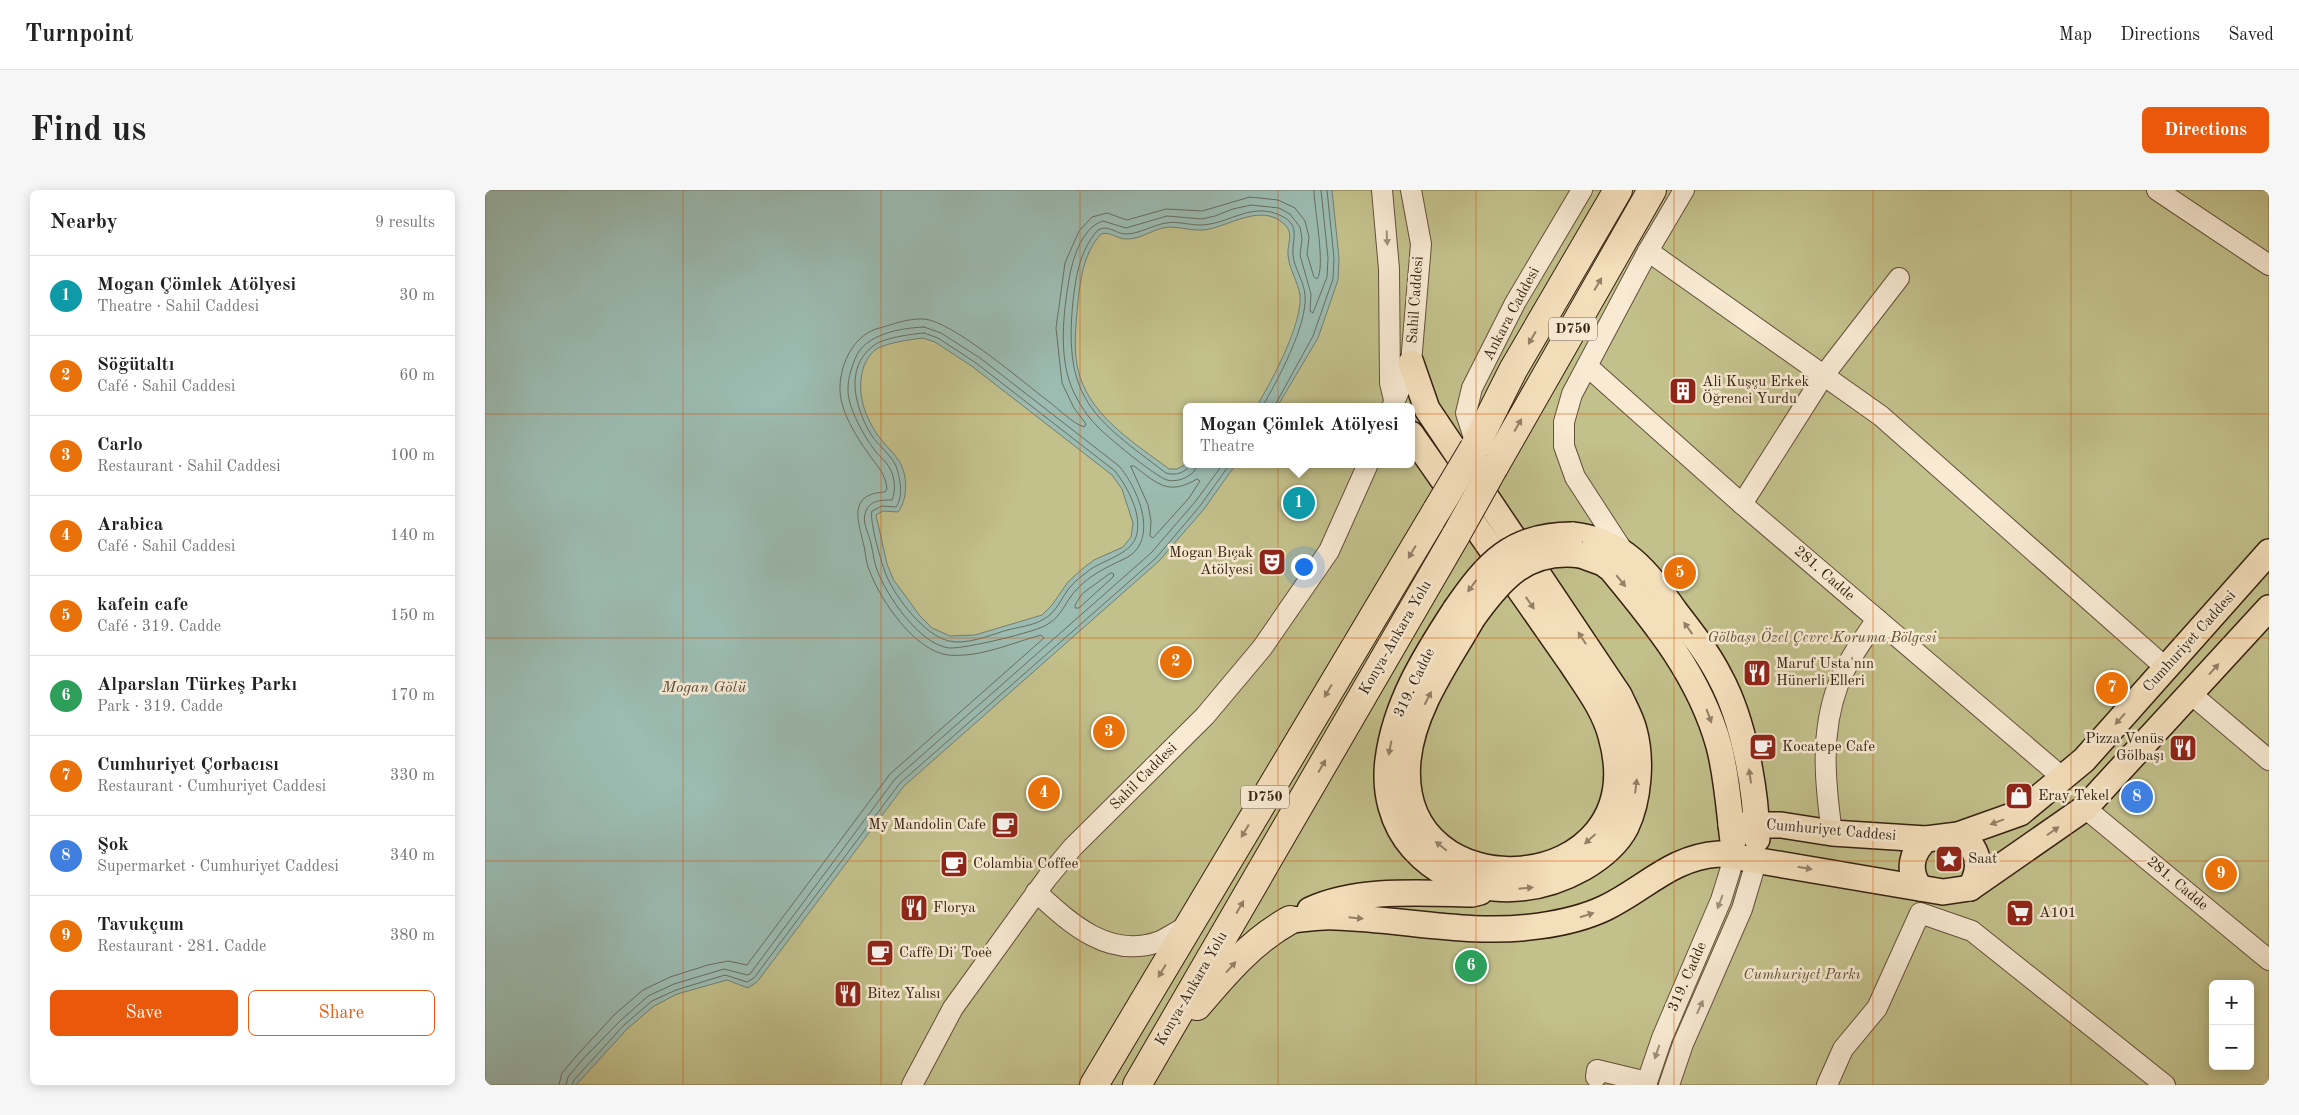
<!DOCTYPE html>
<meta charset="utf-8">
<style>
body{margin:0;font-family:"Old Standard TT",serif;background:#f6f6f6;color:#222}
.controls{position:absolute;right:15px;bottom:15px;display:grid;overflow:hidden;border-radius:8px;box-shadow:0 2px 12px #0003}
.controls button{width:45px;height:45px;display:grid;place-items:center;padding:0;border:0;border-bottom:1px solid #e0e0e0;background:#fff;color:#222;font:25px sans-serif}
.you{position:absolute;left:818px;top:376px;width:18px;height:18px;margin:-12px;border:4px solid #fff;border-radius:50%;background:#1a73e8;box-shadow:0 0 0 8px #1a73e833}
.badge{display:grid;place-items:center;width:32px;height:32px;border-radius:50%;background:#ea580c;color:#fff;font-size:16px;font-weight:700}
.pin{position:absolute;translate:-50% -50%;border:2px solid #fff;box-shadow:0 1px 5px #0006}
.popup{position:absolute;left:698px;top:213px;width:232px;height:65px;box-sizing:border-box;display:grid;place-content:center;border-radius:8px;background:#fff;filter:drop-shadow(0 1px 4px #0005);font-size:16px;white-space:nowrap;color:#767676}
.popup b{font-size:19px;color:#222}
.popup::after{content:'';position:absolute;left:50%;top:100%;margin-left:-10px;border:10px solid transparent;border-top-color:#fff}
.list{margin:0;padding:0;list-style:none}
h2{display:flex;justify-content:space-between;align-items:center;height:65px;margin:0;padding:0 20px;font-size:21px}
h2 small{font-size:16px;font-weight:400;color:#767676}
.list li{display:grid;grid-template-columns:32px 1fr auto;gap:15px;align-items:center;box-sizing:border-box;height:80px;padding:0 20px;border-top:1px solid #e0e0e0}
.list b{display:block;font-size:19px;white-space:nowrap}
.list p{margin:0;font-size:16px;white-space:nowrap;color:#767676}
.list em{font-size:16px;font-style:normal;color:#767676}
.actions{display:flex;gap:10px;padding:15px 20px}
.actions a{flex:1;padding:11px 0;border:1px solid #ea580c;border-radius:8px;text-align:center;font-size:18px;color:#ea580c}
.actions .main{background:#ea580c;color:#fff}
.map{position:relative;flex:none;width:1784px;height:895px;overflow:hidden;border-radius:8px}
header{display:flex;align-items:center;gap:30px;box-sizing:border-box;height:70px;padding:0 25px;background:#fff;border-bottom:1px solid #e0e0e0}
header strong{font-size:24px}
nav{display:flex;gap:28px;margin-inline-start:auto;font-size:18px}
.intro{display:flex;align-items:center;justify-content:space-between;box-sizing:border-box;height:120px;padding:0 30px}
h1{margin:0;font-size:35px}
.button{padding:12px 22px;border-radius:8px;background:#ea580c;color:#fff;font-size:18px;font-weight:700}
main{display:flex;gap:30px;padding:0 30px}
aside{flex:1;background:#fff;border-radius:8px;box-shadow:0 2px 12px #0003}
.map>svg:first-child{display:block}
</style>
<header>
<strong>Turnpoint</strong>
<nav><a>Map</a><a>Directions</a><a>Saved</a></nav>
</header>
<div class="intro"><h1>Find us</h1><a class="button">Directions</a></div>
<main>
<aside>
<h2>Nearby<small>9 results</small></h2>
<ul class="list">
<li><span class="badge" style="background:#0f9aa8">1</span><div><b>Mogan Çömlek Atölyesi</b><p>Theatre · Sahil Caddesi</p></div><em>30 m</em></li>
<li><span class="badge" style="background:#e8710a">2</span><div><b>Söğütaltı</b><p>Café · Sahil Caddesi</p></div><em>60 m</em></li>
<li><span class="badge" style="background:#e8710a">3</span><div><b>Carlo</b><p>Restaurant · Sahil Caddesi</p></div><em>100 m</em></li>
<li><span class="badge" style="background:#e8710a">4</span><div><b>Arabica</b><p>Café · Sahil Caddesi</p></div><em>140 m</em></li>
<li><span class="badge" style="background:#e8710a">5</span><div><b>kafein cafe</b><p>Café · 319. Cadde</p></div><em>150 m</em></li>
<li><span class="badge" style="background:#2e9e5b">6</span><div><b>Alparslan Türkeş Parkı</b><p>Park · 319. Cadde</p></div><em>170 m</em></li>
<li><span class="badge" style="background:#e8710a">7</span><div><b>Cumhuriyet Çorbacısı</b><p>Restaurant · Cumhuriyet Caddesi</p></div><em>330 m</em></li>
<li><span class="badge" style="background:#3f7fe0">8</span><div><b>Şok</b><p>Supermarket · Cumhuriyet Caddesi</p></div><em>340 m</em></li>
<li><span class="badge" style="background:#e8710a">9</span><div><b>Tavukçum</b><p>Restaurant · 281. Cadde</p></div><em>380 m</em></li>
</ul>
<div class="actions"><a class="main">Save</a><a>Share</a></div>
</aside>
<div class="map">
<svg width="1784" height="895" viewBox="0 0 1784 895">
<rect width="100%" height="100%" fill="#f4dfbb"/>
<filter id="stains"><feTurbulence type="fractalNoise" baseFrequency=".004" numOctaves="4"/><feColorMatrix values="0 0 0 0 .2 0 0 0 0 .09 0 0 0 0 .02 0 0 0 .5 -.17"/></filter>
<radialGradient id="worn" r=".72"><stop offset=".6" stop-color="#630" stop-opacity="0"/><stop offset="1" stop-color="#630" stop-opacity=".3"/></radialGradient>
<path fill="#c2c08b" stroke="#7b704e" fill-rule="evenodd" d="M0,0H1784V895H0ZM702,217H926V274H702ZM1728,794H1765V876H1728Z"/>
<path fill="#9cbcb2" stroke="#727e71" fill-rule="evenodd" d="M0,0H847L854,68L853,90L833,148L792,217H771C786,193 818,133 815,105C813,92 804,79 803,65C802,53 810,43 798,33C775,13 743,37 719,40C707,41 696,37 685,37C670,37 656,50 641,49C632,49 625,41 616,44C599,63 596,86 593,111C591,136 587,163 595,187C609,229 651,254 684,279H692L701,274H751L719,319L674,371L419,596L272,792L263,798L242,790L192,804L169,816L142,839L91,895H0ZM438,148L450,152L488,177L627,285L637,299L648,333L646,347L638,357L609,370L597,379L583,392L567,415L557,425L490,445L465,446L447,438L435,426L408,389L402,374L391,325L398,321L413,322C423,309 423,285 414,271C408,261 398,254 392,244C378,223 371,200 379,176C382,169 386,162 393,158C407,152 423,150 438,148Z"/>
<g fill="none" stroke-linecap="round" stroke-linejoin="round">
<g stroke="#686e61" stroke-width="1">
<path d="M439,137L456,143L495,168L634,276C653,298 676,352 639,369C622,377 605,385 592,399C581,410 577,426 563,434C552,442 479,459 464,458C434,454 402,406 392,380C389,372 388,362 386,354C384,343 376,332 381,321C385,310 397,310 407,310C411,301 410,286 404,277C401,271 395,267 391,262C380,248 362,217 363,199C363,189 366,179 370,169C379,144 416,138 439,137Z"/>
<path d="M439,143L453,148L491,173L630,281C643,298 658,325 651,347C644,366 616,370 602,382C597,386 590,391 585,397C577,407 571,423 559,429C548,436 532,437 519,441C503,446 481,455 464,451C439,445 412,409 402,387C397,376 384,330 387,321L397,316L411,317C419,306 415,288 411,276C406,265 394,256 387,246C371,220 358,179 388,156C397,148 427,144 439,143Z"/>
<path d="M789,217L828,146L848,89L849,68L842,0"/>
<path d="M706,274C701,283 690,286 681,283C608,228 578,209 588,111C591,85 595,60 613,40C624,34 630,44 641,44C654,44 668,35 681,33C692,31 704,35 715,35C742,35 764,13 792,24C817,34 807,46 808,65C809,78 819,91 820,105C823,134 792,192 777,217"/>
<path d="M713,274C710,286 693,293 682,290C671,287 621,246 612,236C600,224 589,206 584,190C574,158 579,117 585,84C589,65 598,37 618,31L641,38L682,26L717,29L730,26L748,19L766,15L794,18L805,24L815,37L817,49L815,65L826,104L825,121L828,123L842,87L843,68L836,0"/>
<path d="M646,276H649C673,294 683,306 712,289L715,291L704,308L668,348L665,346L666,331L663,315Z"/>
<path d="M626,383L629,384L628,387L594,418H590V415L597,404Z"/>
<path d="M74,895L77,883L93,864L129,825L158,800L185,787L223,775L243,771L262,775L405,584L559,448L556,445C527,453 494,468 463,465C430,461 396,411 385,382C381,374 381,365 379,356C374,333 361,304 400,302L402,299C400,281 392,277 383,263C371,246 356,222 355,201C354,177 367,147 391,139C406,135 423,128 439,129C467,131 538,192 563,211C574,219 587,233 599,237L601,234L589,218L577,193L571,138L580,73L594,41L607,27L622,23L642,30L681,19L717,21L765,7L793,10L810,18L820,31L824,47L822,64L829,87L832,89C841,78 829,17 829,0"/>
<path d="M81,895L83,887L98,869L135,831L163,806L189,794L239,779L262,785L265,784L410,589L666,363L710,312L738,274"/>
<path d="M87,895L89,890L139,835L167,811L191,800L240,785L262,792L269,788L415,593L671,368L715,316L745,274"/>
</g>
<defs>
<g id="minor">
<path d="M897,0L904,79L905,193L910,214"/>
<path d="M1672,0L1784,75"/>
<path d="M1163,61L1396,226L1681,478"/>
<path d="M1102,176L1257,314L1578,588"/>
<path d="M907,217L926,173L936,54L926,0"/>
<path d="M991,254L981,223L987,198L1030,113L1097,0"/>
<path d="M1257,314L1339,185L1414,88"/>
<path d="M1138,361L1090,287L1079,256V232L1087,204L1163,61L1199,0"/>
<path d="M1706,504L1784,570"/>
<path d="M1600,618L1784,770"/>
<path d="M1347,643C1340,593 1335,543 1353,495C1362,471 1378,450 1392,429"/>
<path d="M551,702C585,733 623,769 673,752C683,748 694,740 704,735"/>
<path d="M1111,887L1112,880L1162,892"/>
<path d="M427,895L468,818L562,688L588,657L720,526L777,458L844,361L883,274"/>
<path d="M1161,895L1177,848L1236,710L1250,665"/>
<path d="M1184,895L1198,854L1257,719L1272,669"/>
<path d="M1342,895L1358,859L1392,818L1435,723L1487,741L1680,895"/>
</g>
<g id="major">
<path d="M926,173L942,219L1134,505C1139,516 1146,528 1149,540C1157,569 1154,610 1141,637C1132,655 1115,668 1098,678C1043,709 972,707 928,658C907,634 899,602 903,570C910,514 940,466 970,420"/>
<path d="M926,244L1086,473C1101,496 1119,519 1126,546C1173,711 908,728 923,570C928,519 962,473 987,429"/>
<path d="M1087,345C1138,350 1162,381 1190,421C1206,442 1223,463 1235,487C1259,531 1271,600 1272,649"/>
<path d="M1096,365L1118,373L1126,379C1171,433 1215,487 1234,556C1242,586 1244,620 1248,651"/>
<path d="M1246,635H1296L1347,643L1441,649L1473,645L1535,623L1599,570L1784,362"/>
<path d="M1473,645C1494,656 1498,678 1485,698"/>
<path d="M1435,698C1422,681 1426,663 1441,649"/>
<path d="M825,720C872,698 937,703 987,704L995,702"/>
<path d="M805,730C820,729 836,726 850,727C919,729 986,746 1054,736C1076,733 1099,728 1120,718C1160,699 1186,667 1234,664L1458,702L1485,698L1600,618L1784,418"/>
</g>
<g id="highway">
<path d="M989,258L1028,180L1133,0"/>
<path d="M1009,277L1167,0"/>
<path d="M712,816C740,783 767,751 805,730"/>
<path d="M609,895L952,320"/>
<path d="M652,895L971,345"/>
</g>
</defs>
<use href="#minor" stroke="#64503b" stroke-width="22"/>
<use href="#major" stroke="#342010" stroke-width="28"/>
<use href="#highway" stroke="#342010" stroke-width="30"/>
<use href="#minor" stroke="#f8ead3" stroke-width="20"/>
<use href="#major" stroke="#f4dfbb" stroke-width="25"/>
<use href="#highway" stroke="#f4dfbb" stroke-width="28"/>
<defs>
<g id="major-bridge">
<path d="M970,420C1002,373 1027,345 1087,345"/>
<path d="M987,429C1016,388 1042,358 1096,365"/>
</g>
<g id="highway-bridge">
<path d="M952,320L989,258"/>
<path d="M971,345L1009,277"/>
</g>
</defs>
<use href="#major-bridge" stroke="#342010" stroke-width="28" stroke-linecap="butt"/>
<use href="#highway-bridge" stroke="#342010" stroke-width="30" stroke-linecap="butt"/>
<use href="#major-bridge" stroke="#f4dfbb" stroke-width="25"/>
<use href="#highway-bridge" stroke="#f4dfbb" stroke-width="28"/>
</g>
<defs><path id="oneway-solid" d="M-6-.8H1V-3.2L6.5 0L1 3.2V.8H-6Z" transform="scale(1.25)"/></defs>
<g fill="#a08f7b">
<use href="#oneway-solid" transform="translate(902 48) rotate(87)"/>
<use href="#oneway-solid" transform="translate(1235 712) rotate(111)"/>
<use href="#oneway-solid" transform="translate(1215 817) rotate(-66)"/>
<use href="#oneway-solid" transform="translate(1172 862) rotate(109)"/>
</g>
<g fill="#948066">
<use href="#oneway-solid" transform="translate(1113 94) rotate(-60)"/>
<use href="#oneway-solid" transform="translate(1047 148) rotate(120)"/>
<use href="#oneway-solid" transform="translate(1033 235) rotate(-60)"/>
<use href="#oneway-solid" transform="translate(927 362) rotate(121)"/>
<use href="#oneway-solid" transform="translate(1136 391) rotate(51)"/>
<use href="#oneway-solid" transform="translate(987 396) rotate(126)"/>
<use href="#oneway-solid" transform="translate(1045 413) rotate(55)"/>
<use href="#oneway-solid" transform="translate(1203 438) rotate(-126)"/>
<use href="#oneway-solid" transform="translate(1097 448) rotate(-123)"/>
<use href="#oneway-solid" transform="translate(1729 479) rotate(-48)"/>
<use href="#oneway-solid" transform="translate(843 501) rotate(121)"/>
<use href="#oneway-solid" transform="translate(943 508) rotate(-63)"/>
<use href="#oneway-solid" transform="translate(1224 526) rotate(70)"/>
<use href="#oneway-solid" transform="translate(1635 529) rotate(132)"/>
<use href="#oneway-solid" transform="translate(905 558) rotate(101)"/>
<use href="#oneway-solid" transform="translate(837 576) rotate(-60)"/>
<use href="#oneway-solid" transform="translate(1265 586) rotate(-98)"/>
<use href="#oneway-solid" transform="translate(1151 596) rotate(-83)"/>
<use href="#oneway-solid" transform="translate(1512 632) rotate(160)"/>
<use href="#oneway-solid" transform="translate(760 641) rotate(121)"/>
<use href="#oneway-solid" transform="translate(1568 641) rotate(-35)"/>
<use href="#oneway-solid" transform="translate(1105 649) rotate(138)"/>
<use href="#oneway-solid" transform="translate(956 656) rotate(-141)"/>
<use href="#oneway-solid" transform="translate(1320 678) rotate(10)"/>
<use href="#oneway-solid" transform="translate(1041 698) rotate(-5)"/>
<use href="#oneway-solid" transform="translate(755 717) rotate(-60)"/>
<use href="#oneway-solid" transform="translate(1102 725) rotate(-18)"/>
<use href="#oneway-solid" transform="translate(871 728) rotate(6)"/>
<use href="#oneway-solid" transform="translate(746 777) rotate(-48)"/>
<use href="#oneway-solid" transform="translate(677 781) rotate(121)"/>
</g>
<path fill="none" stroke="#d6530c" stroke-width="1" stroke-opacity="0.55" d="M198,0V895M396,0V895M595,0V895M793,0V895M991,0V895M1189,0V895M1388,0V895M1586,0V895M0,224H1784M0,448H1784M0,671H1784"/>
<defs>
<symbol id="building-square" viewBox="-11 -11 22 22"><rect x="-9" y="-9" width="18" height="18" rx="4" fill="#8f2418" stroke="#f8ead3"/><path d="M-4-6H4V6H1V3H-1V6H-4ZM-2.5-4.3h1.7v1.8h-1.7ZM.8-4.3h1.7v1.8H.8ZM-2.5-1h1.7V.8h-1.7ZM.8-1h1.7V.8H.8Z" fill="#fff"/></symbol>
<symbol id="theatre-square" viewBox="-11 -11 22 22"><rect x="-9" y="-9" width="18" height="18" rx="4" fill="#8f2418" stroke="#f8ead3"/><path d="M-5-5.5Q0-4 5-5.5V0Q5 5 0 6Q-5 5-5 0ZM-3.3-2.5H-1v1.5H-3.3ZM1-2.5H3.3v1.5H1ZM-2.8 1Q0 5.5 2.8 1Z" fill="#fff"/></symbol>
<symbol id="restaurant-square" viewBox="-11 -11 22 22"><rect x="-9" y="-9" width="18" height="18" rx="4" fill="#8f2418" stroke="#f8ead3"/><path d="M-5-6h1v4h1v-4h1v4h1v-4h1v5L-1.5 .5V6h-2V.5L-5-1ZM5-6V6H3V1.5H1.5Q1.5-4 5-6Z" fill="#fff"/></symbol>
<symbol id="cafe-square" viewBox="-11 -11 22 22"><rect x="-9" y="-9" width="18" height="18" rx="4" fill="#8f2418" stroke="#f8ead3"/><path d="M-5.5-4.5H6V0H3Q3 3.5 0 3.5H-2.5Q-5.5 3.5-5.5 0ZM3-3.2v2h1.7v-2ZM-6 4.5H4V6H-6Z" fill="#fff"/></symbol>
<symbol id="shop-square" viewBox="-11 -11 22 22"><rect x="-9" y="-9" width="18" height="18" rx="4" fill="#8f2418" stroke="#f8ead3"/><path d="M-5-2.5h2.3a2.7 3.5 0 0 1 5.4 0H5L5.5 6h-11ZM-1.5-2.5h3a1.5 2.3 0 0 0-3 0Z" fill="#fff"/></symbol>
<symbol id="sight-square" viewBox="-11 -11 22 22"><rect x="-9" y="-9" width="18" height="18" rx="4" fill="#8f2418" stroke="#f8ead3"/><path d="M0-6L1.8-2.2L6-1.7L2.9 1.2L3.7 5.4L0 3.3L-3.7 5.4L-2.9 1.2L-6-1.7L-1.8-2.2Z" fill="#fff"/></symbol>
<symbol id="supermarket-square" viewBox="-11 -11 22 22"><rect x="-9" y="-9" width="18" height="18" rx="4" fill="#8f2418" stroke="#f8ead3"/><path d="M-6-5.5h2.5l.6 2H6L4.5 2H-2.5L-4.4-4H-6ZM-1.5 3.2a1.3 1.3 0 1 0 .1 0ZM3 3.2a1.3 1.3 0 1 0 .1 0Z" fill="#fff"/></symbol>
</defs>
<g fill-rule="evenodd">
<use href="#building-square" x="1182" y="185" width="32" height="32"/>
<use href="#theatre-square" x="771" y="356" width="32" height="32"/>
<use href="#restaurant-square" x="1256" y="467" width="32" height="32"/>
<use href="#cafe-square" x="1262" y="541" width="32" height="32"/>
<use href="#restaurant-square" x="1682" y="542" width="32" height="32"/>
<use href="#shop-square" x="1518" y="590" width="32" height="32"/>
<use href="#cafe-square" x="504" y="619" width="32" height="32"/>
<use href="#sight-square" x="1448" y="653" width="32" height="32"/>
<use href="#cafe-square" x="453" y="658" width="32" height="32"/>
<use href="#restaurant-square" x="413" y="702" width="32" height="32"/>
<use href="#supermarket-square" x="1519" y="707" width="32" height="32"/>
<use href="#cafe-square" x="379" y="747" width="32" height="32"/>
<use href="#restaurant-square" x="347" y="788" width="32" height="32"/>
</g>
<g text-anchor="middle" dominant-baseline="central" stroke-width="5" stroke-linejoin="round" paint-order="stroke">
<g fill="#f8ead3" stroke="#6f5d4a" stroke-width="1">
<rect x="1064" y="127.5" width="48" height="23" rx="4"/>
<rect x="756" y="595.5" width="48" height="23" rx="4"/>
</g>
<g font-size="14" font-weight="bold" fill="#342010">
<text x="1088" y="139">D750</text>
<text x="780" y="607">D750</text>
</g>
<g font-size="15" fill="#342010" stroke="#f8ead3">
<text transform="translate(931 110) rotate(-86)">Sahil Caddesi</text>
<text transform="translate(1027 124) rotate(-62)">Ankara Caddesi</text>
<text transform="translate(1339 384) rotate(41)">281. Cadde</text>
<text transform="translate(911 448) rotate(-60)">Konya-Ankara Yolu</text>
<text transform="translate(1705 452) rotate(-48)">Cumhuriyet Caddesi</text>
<text transform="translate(930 493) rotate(-64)">319. Cadde</text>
<text transform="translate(659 587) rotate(-45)">Sahil Caddesi</text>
<text transform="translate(1346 641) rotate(5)">Cumhuriyet Caddesi</text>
<text transform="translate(1692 694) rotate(40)">281. Cadde</text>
<text transform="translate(1203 787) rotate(-66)">319. Cadde</text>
<text transform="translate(707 799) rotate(-60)">Konya-Ankara Yolu</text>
</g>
<g font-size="15" fill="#342010" stroke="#f8ead3" text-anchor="start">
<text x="1217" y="192">Ali Kuşçu Erkek<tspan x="1217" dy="17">Öğrenci Yurdu</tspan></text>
<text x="768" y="363" text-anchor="end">Mogan Bıçak<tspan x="768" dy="17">Atölyesi</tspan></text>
<text x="1291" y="474">Maruf Usta'nın<tspan x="1291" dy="17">Hünerli Elleri</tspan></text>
<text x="1679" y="549" text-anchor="end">Pizza Venüs<tspan x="1679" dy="17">Gölbaşı</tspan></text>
<text x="1297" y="557">Kocatepe Cafe</text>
<text x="1553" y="606">Eray Tekel</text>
<text x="501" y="635" text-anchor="end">My Mandolin Cafe</text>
<text x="1483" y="669">Saat</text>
<text x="488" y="674">Colambia Coffee</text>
<text x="448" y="718">Florya</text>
<text x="1554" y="723">A101</text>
<text x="414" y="763">Caffè Di' Toeè</text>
<text x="382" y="804">Bitez Yalısı</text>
</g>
<g font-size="15" font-style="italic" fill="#5f5035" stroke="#f8ead3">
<text x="1337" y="448">Gölbaşı Özel Çevre Koruma Bölgesi</text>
<text x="1317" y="785">Cumhuriyet Parkı</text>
</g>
<g font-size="16" font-style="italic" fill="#534f41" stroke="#f8ead3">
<text x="219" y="498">Mogan Gölü</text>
</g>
</g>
<rect width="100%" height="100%" filter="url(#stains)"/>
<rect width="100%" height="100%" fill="url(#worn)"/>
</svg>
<div class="controls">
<button>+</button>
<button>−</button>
</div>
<div class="you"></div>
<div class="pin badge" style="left:814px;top:313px;background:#0f9aa8">1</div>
<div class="popup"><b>Mogan Çömlek Atölyesi</b>Theatre</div>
<div class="pin badge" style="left:691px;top:472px;background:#e8710a">2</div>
<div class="pin badge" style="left:624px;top:542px;background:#e8710a">3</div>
<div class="pin badge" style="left:559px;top:603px;background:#e8710a">4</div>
<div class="pin badge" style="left:1195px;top:383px;background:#e8710a">5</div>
<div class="pin badge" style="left:986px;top:776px;background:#2e9e5b">6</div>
<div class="pin badge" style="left:1627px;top:498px;background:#e8710a">7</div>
<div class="pin badge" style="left:1652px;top:607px;background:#3f7fe0">8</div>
<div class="pin badge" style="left:1736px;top:684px;background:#e8710a">9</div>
</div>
</main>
